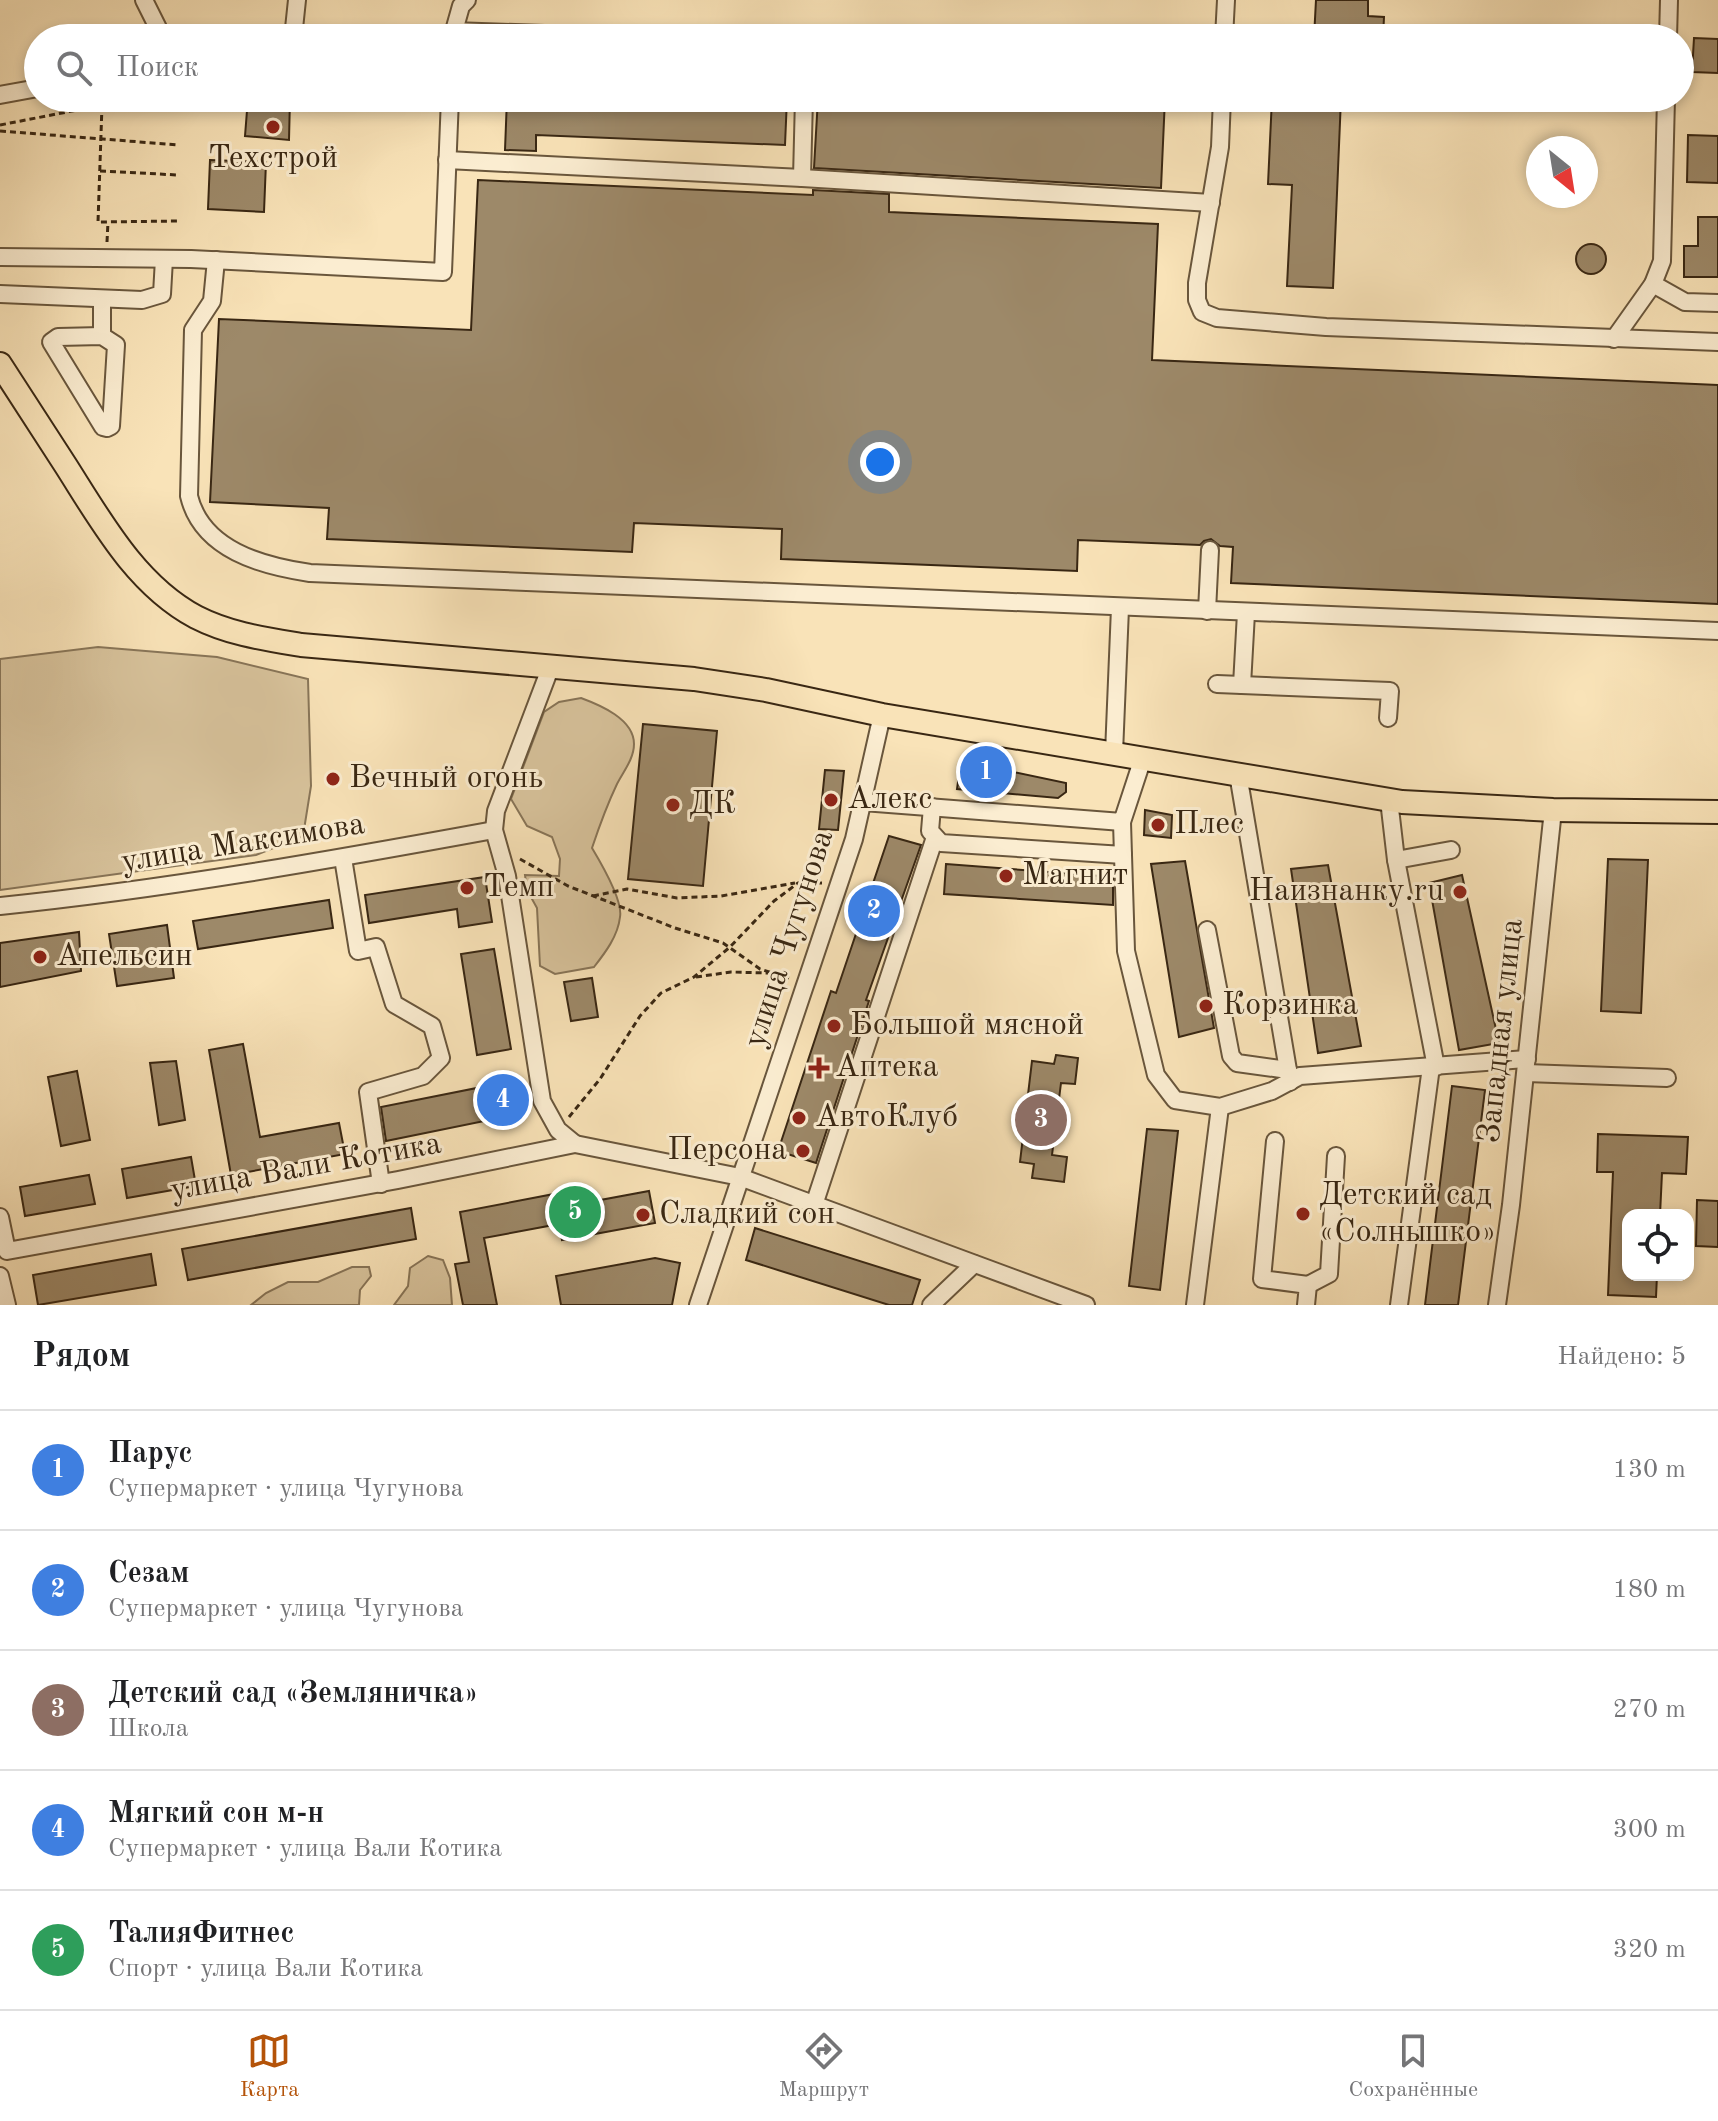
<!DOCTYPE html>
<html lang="ru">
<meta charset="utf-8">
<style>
body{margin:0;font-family:"Old Standard TT",serif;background:#f2f2f2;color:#202124}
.controls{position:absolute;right:24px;bottom:24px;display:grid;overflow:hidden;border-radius:16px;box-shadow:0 4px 12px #0003}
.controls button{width:72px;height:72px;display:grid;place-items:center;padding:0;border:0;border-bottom:2px solid #e0e0e0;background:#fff;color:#202124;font:40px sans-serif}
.compass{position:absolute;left:1526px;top:136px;width:72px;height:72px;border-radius:50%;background:#fff;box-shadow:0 4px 12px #0003;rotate:150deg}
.you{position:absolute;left:880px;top:462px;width:28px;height:28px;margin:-20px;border:6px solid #fff;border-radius:50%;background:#1a73e8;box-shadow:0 0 0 12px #1a73e833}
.badge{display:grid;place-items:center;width:52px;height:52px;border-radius:50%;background:#b45309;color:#fff;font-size:26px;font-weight:700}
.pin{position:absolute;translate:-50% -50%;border:4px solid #fff;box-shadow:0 2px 8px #0006}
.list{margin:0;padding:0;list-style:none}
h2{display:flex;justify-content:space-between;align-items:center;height:104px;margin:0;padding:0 32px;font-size:34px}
h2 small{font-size:26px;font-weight:400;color:#757577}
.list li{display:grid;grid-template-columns:52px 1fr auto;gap:24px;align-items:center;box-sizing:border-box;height:120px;padding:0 32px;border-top:2px solid #e0e0e0}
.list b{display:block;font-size:30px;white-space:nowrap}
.list p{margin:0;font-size:26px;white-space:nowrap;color:#757577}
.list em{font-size:26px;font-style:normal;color:#757577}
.icon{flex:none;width:44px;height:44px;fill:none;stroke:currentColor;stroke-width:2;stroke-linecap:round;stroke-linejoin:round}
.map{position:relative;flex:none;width:1718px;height:1305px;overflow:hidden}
.search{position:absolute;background:#fff;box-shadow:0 4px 12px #0003;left:24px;right:24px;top:24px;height:88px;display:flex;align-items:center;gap:20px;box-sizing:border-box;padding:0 28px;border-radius:44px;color:#757577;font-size:30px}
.sheet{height:704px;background:#fff}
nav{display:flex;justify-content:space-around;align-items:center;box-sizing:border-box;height:112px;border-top:2px solid #e0e0e0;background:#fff;font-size:22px;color:#757577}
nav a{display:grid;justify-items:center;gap:4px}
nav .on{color:#b45309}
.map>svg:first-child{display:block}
</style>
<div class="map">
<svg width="1718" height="1305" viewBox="0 0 1718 1305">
<rect width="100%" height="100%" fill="#f9e3b8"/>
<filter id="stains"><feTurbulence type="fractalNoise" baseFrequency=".0025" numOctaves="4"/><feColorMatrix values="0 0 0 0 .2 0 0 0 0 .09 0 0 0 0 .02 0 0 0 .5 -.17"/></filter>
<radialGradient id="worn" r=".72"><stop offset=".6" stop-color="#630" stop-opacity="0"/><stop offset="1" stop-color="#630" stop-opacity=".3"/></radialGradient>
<g fill="#d8c39c" stroke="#887558" stroke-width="2">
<path d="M98,647L217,657L308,679L311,786L303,836L256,855L0,890V659Z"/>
<path d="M581,698C600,705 634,719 634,744C634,759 623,772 617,784C607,805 599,827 592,848C601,863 623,901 620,917C618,936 605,953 594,967L555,974L540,966L537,908L527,890L525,875L559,876L560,859L552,837L527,826L511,799L544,712L559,702Z"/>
<path d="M428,1256L443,1260L450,1278L452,1305H394L408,1286L410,1268Z"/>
<path d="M352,1267H369L371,1276L360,1290L359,1305H251L266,1293L288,1282H318Z"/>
</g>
<g fill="#9d8969" stroke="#392713" stroke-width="2">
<path d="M1316,0H1368V16L1384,17L1383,38H1314Z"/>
<path d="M1694,38L1718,39V73L1692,72Z"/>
<path d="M248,98H290L289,140L245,136Z"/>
<path d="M507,98H787L785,145L536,135V151L505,150Z"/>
<path d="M818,98H1165L1161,188L814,168Z"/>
<path d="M1272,98H1341L1333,288L1287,286L1292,185L1268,184Z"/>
<path d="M1688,135L1718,136V183L1687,182Z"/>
<path d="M210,160L266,162L264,212L208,209Z"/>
<path d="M478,180L813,195V190L889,194V212L1158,224L1152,360L1718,385V604L1231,583L1233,547L1220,546L1211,539L1204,541L1200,545L1078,540L1077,571L781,559L782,529L634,523L632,552L327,539L329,508L210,502L219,319L471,330Z"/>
<path d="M1698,217H1718V277H1684V246H1698Z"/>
<circle cx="1591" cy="259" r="15"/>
<path d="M643,724L717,731L703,886L628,879Z"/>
<path d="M961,761L1066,783V792L1058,798L957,789Z"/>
<path d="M825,770L844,771L838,830L819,829Z"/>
<path d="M1145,810L1172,815L1171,838L1144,835Z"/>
<path d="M889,836L921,845L866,1000L869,1001L816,1163L778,1151L831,991L836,993Z"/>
<path d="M1608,859L1648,860L1641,1013L1601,1011Z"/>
<path d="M1185,861L1214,1028L1179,1037L1151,864Z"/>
<path d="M946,864L1113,877V905L944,894Z"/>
<path d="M1328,865L1361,1046L1318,1053L1291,869Z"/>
<path d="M1462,875L1499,1043L1459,1050L1429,883Z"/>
<path d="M485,877L492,922L459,927L457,909L369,923L365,895Z"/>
<path d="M329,900L333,928L198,949L193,921Z"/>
<path d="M167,925L174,978L117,986L109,934Z"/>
<path d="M79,932L81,971L0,987V943Z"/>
<path d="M494,949L511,1049L477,1055L461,954Z"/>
<path d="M592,978L598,1017L571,1021L564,982Z"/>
<path d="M243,1044L260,1137L339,1123L345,1154L231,1175L209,1050Z"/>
<path d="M1056,1055L1078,1058L1075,1084L1061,1083L1052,1155L1067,1157L1064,1182L1032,1178L1034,1164L1020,1162L1032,1061L1054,1064Z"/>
<path d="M176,1061L185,1120L159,1125L150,1063Z"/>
<path d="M77,1071L90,1140L61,1146L48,1077Z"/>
<path d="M517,1080L523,1113L386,1141L381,1107Z"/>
<path d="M1452,1086L1485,1090L1458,1305H1425Z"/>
<path d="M1147,1129L1178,1131L1160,1290L1129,1286Z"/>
<path d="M1598,1134L1688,1137L1686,1174L1662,1173L1660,1215H1628V1275H1657L1656,1297L1608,1295L1613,1172H1597Z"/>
<path d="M191,1157L196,1186L127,1198L122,1169Z"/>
<path d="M89,1175L95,1204L25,1216L20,1187Z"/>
<path d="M649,1191L655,1223L562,1240L559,1224L484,1238L497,1305H463L455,1264L469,1262L460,1212L554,1194L557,1208Z"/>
<path d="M1697,1200L1718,1201V1247L1696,1246Z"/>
<path d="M411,1208L416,1239L188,1280L182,1249Z"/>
<path d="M755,1228L920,1280L912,1305H889L746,1260Z"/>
<path d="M151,1254L156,1285L38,1305L33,1275Z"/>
<path d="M655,1258L680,1263L672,1305H561L556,1276Z"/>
</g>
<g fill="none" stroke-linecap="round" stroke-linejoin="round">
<defs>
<g id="minor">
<path d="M144,0L158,28L159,38"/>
<path d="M453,31L663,38"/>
<path d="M293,38L297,0"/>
<path d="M452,38L461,6L467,0"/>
<path d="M1224,38L1226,0"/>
<path d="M1668,38L1669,0"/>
<path d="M0,95L38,88"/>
<path d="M1222,98L1220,147L1197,283V300L1202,312L1217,318L1326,327L1718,342"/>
<path d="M447,160L802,178L1211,203"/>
<path d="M802,178L804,98"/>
<path d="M0,257L191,259L443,272L450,98"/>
<path d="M216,260L212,301L193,330L189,496C202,550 262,566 310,573L1718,631"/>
<path d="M1653,284L1685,302L1718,303"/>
<path d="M0,294L142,300L162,294L164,259"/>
<path d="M102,299V336"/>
<path d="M102,336L116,345L111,426L107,428L103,427L51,342L58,337Z"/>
<path d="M1614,339L1653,284L1662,261L1666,98"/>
<path d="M1207,611L1210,550"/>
<path d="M1217,684L1390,691L1388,718"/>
<path d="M1242,685L1246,613"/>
<path d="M1114,753L1120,608"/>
<path d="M1238,774L1290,1082"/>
<path d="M1389,800L1396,860L1436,1067"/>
<path d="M863,802L1122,822L1143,758"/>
<path d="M932,807L930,831L941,843L1123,855L1122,822"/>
<path d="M1123,855L1126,951L1156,1075L1175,1100L1220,1107L1272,1091L1300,1076L1527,1059"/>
<path d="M343,858L358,951L376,947L394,1004L432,1026L441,1058L423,1076L368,1092L381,1184"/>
<path d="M1396,860L1451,850"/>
<path d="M0,906C166,889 330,860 494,830"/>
<path d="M1207,930L1231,1056L1237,1063L1288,1070"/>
<path d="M1526,1073L1667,1078"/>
<path d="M1275,1141L1262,1279L1308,1285L1306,1305"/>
<path d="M575,1144L740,1177L1086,1305"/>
<path d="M814,1205L935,837"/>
<path d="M0,1217L7,1251L398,1180L575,1144L558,1130L542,1101L507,876L494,830L496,811L551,666"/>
<path d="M0,1276L7,1305"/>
<path d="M1308,1285L1329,1274L1336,1156"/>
<path d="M698,1305L854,839L882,715"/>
<path d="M931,1305L974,1264"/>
<path d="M1195,1305L1220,1107"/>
<path d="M1399,1305L1431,1067"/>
<path d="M1497,1305L1511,1205L1553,810"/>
</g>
<path id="major" d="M0,364C22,398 44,432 66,466C101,521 136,585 196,617C229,634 265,639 301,645L694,679L766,690L882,715L1402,802L1553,810L1718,812"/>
</defs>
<use href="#minor" stroke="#69563c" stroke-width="20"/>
<use href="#major" stroke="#392713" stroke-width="26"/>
<g stroke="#392713" stroke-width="3" stroke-dasharray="6 4" stroke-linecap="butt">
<path d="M102,105L98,222L178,221"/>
<path d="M0,125L139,98"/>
<path d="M0,131L179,145"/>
<path d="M100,171L178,175"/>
<path d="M107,242L108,222"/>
<path d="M520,859L568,886L675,928L723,943L760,969L789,978"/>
<path d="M593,896L627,889L677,898L721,896L795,883"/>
<path d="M696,977L731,972L768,973"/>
<path d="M569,1117L600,1079L640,1016L661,993L694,977L730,947L774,901L798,883H823"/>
</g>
<use href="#minor" stroke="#fbedd1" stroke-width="16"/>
<use href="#major" stroke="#f9e3b8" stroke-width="22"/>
</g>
<g fill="#8f2418" stroke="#fbedd1" stroke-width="3">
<circle cx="273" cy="127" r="8"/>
<circle cx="333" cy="779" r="8"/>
<circle cx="831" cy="800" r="8"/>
<circle cx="673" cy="805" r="8"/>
<circle cx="1158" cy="825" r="8"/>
<circle cx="1006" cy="876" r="8"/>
<circle cx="467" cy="888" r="8"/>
<circle cx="1460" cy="892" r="8"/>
<circle cx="40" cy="957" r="8"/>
<circle cx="1206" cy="1006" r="8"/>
<circle cx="834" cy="1026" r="8"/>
<path d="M815 1056h8v8h8v8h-8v8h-8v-8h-8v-8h8z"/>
<circle cx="799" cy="1118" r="8"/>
<circle cx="803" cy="1151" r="8"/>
<circle cx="1303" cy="1214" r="8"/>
<circle cx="643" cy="1215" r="8"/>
</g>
<g text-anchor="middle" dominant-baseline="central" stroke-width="6" stroke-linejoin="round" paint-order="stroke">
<g font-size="32" fill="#392713" stroke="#fbedd1" text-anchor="start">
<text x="273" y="159" text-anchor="middle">Техстрой</text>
<text x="349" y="779">Вечный огонь</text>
<text x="847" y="800">Алекс</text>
<text x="689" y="805">ДК</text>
<text x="1174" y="825">Плес</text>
<text x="1022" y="876">Магнит</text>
<text x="483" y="888">Темп</text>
<text x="1444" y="892" text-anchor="end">Наизнанку.ru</text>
<text x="56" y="957">Апельсин</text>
<text x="1222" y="1006">Корзинка</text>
<text x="850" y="1026">Большой мясной</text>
<text x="835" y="1068">Аптека</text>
<text x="815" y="1118">АвтоКлуб</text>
<text x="787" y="1151" text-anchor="end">Персона</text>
<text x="1319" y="1196">Детский сад<tspan x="1319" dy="37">«Солнышко»</tspan></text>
<text x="659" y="1215">Сладкий сон</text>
</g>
<g font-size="32" fill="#392713" stroke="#fbedd1">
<text transform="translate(243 844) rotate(-9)">улица Максимова</text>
<text transform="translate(790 939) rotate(-72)">улица Чугунова</text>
<text transform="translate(1502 1031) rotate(-84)">Западная улица</text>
<text transform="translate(306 1168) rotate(-10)">улица Вали Котика</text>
</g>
</g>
<rect width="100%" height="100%" filter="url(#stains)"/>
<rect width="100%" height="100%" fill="url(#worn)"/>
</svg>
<div class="controls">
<button><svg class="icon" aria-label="locate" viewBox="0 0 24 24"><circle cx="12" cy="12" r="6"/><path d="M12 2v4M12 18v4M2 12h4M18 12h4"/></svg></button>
</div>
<svg class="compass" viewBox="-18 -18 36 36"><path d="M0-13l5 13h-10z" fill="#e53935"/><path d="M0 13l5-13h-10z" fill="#757577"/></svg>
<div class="you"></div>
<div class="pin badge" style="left:986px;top:772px;background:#3f7fe0">1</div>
<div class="pin badge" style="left:874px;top:911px;background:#3f7fe0">2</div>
<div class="pin badge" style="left:1041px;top:1120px;background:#8d6e63">3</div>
<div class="pin badge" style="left:503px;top:1100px;background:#3f7fe0">4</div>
<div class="pin badge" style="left:575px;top:1212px;background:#2e9e5b">5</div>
<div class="search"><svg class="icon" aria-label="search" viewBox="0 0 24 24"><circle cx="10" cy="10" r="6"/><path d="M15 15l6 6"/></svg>Поиск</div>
</div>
<section class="sheet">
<h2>Рядом<small>Найдено: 5</small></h2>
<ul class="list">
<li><span class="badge" style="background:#3f7fe0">1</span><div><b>Парус</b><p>Супермаркет · улица Чугунова</p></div><em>130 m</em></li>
<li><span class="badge" style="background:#3f7fe0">2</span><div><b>Сезам</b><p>Супермаркет · улица Чугунова</p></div><em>180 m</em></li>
<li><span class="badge" style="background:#8d6e63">3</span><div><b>Детский сад «Земляничка»</b><p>Школа</p></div><em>270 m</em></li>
<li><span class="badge" style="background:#3f7fe0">4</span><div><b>Мягкий сон м-н</b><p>Супермаркет · улица Вали Котика</p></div><em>300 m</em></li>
<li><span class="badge" style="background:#2e9e5b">5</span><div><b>ТалияФитнес</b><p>Спорт · улица Вали Котика</p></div><em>320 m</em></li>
</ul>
</section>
<nav>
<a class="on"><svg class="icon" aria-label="map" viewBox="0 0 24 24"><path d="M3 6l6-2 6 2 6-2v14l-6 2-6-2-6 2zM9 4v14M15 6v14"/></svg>Карта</a>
<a><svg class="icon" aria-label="directions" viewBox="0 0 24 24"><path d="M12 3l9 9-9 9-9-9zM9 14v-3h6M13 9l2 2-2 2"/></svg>Маршрут</a>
<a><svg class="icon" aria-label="saved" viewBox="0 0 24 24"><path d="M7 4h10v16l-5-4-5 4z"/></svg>Сохранённые</a>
</nav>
